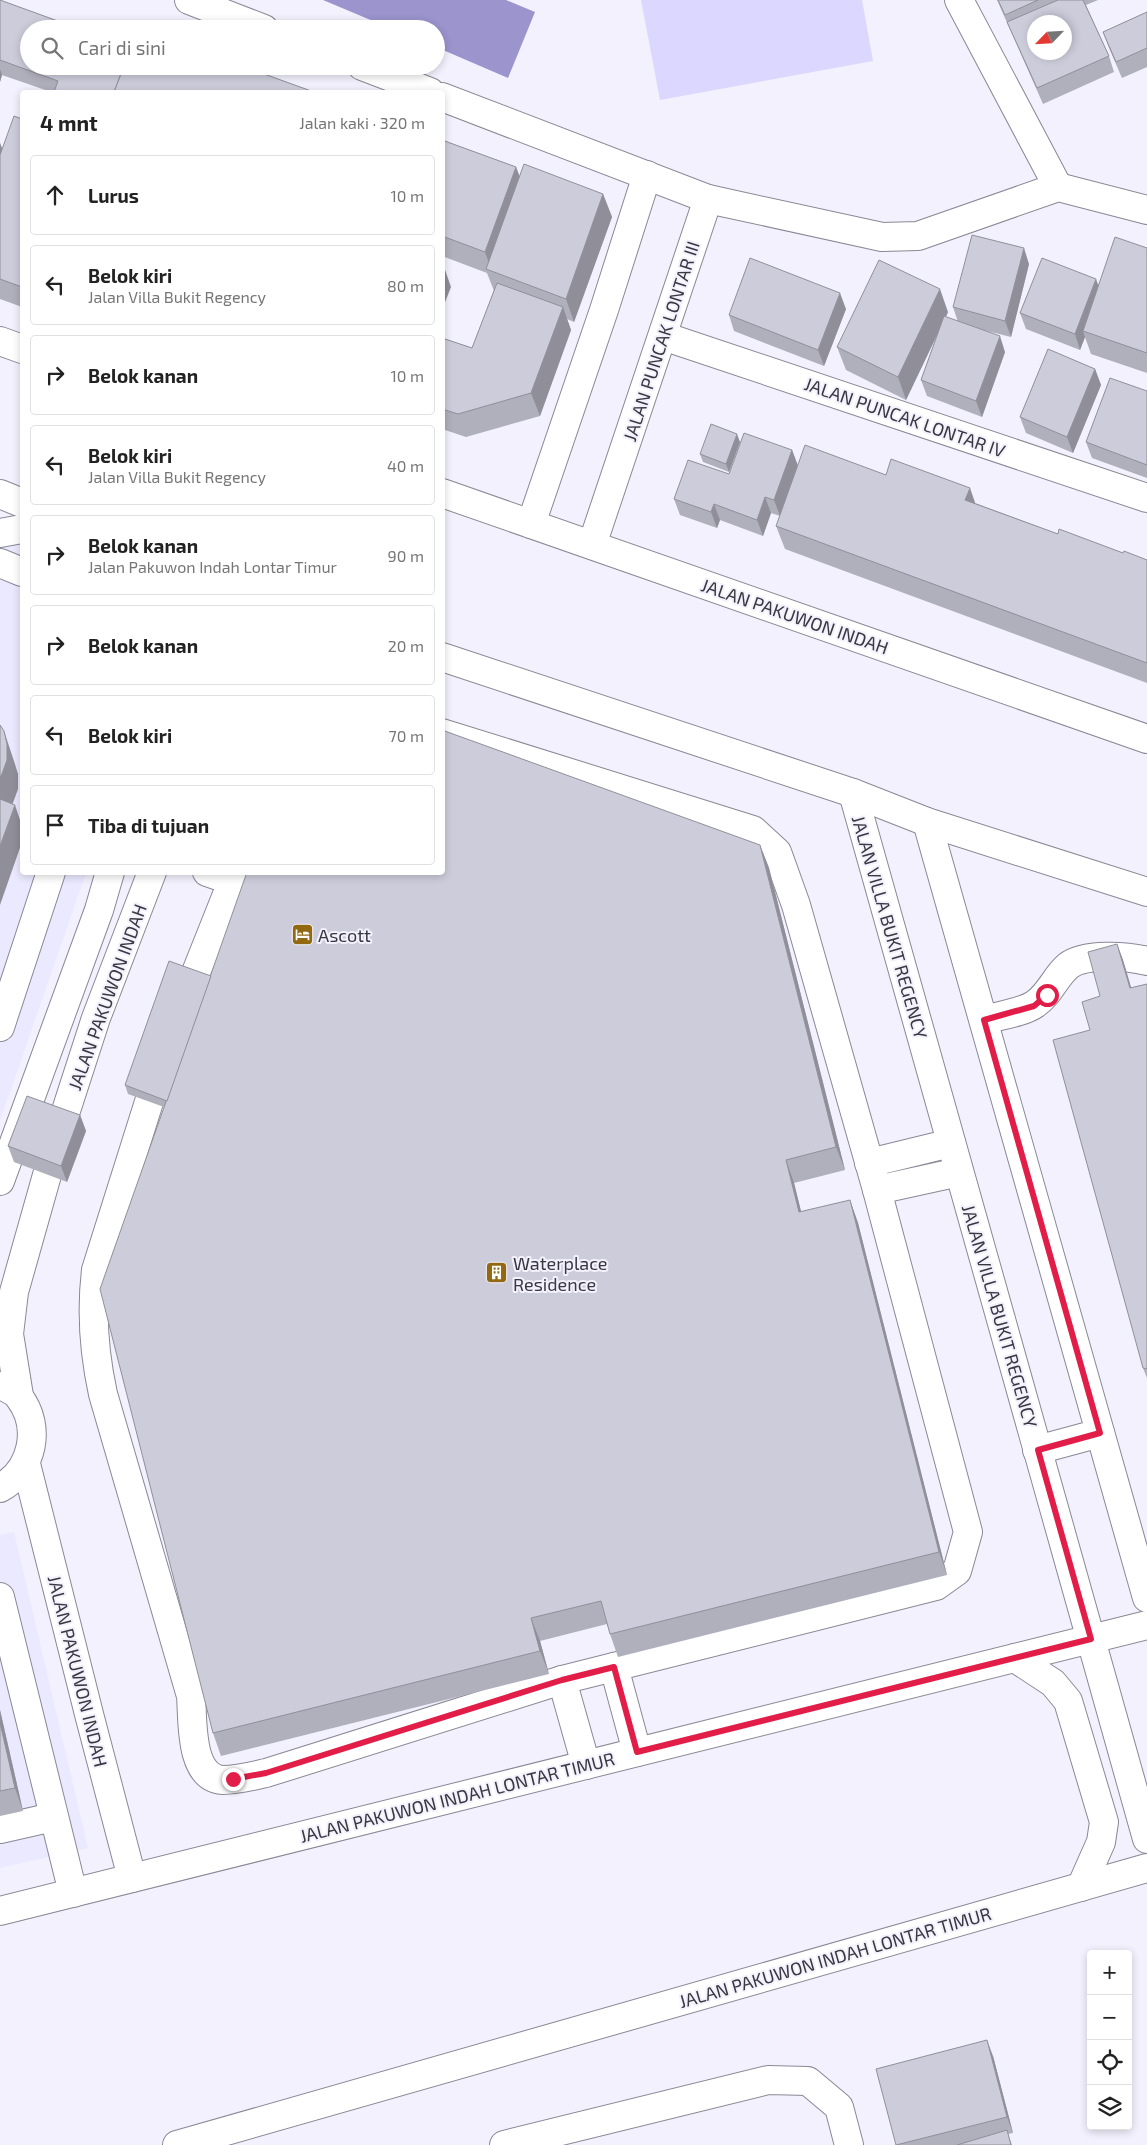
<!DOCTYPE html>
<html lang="id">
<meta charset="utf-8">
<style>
body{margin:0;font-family:"Exo 2",sans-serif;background:#f2f2f2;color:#222}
.controls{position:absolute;right:15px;bottom:15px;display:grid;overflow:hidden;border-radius:5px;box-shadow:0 2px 8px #0003}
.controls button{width:45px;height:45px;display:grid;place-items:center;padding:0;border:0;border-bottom:1px solid #e0e0e0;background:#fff;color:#222;font:25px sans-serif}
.compass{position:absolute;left:1027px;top:15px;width:45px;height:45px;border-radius:50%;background:#fff;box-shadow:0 2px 8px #0003;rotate:245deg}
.stop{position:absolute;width:15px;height:15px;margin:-11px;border:4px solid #e11d48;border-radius:50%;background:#fff}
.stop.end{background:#e11d48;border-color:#fff;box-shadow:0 1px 5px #0008}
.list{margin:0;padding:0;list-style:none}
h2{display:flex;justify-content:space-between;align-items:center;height:65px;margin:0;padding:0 20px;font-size:21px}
h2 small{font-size:16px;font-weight:400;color:#767676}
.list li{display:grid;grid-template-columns:32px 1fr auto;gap:15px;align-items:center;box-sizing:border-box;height:80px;margin:0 10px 10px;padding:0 10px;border:1px solid #e0e0e0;border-radius:5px}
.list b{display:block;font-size:19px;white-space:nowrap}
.list p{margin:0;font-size:16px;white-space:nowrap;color:#767676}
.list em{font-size:16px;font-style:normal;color:#767676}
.icon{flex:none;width:28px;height:28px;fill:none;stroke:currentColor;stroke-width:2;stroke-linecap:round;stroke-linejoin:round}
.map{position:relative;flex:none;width:1147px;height:2145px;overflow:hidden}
.search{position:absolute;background:#fff;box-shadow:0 2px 8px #0003;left:20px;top:20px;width:425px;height:55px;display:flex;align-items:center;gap:12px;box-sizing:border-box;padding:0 18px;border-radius:28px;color:#767676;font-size:19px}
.panel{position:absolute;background:#fff;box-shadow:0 2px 8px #0003;left:20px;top:90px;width:425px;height:785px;border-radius:5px}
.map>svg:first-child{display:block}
</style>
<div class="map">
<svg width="1147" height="2145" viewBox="0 0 1147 2145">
<rect width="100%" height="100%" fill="#f2f1fd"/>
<g fill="#ebe9ff">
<path d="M0,517L22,525V872L86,873L0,1121Z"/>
<path d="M14,1532L88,1848L0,1868V1535Z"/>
</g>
<path fill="#dbd7fe" d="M641,0H862L873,61L660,100Z"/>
<path fill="#9b94cd" d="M323,0H506L535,12L508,78L436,47V29H392Z"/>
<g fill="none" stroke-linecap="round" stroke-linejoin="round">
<defs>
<g id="minor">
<path d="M189,0L264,29"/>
<path d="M959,0L1058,187"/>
<path d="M362,66L430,92"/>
<path d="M442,97L708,199L882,237L918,236L1058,187L1147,210"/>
<path d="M663,336L1147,498"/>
<path d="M0,341L22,349"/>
<path d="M442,493L1147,739"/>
<path d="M0,494L22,503"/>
<path d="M531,524L604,310L647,175"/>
<path d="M0,533L22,529"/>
<path d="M592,545L708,199"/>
<path d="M0,563L22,572"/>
<path d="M442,657L853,793L927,822L1147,892"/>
<path d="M853,793L1147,1839"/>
<path d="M927,822L1147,1598"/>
<path d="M207,872L233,881"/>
<path d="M183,1005L236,872"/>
<path d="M984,1020C998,1016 1024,1012 1035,1004C1050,994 1055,977 1068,966C1084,953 1128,956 1147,961"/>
<path d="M0,1027L51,872"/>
<path d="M160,1067L96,1270C91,1312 94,1353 103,1394L191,1696C193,1720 189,1778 223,1780C237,1780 253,1776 266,1773L562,1680L936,1586L957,1571L968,1532L877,1190L796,905L777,852L753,830L442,733"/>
<path d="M62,1123L96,1018L152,872"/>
<path d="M869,1163L951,1143"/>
<path d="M0,1181L99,910L110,872"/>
<path d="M877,1190L959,1172"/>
<path d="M19,1396L9,1334L14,1292L47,1175"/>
<path d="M1037,1450L1100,1433"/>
<path d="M26,1464L90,1718L132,1878"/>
<path d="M0,1488C33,1470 42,1427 19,1397C16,1392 8,1389 3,1386"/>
<path d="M0,1597L73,1893"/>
<path d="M1015,1658L1053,1683L1068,1701L1104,1822L1101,1842L1081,1887"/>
<path d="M614,1667L637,1752"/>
<path d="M562,1680L586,1765"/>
<path d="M0,1829L53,1817"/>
<path d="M0,1911L1147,1625"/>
<path d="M177,2145L1147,1868"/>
<path d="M504,2145L768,2080L808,2081L839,2107L849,2145"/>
</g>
</defs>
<use href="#minor" stroke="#898895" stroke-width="30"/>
<use href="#minor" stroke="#fff" stroke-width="28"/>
</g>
<g fill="#b0afbc">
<path d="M0,0L77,28L100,29H29L314,92H51L2,75L0,82Z"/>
<path d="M997,0H1098L1086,5L1109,56L1114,72L1043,104Z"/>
<path d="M1147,12V67L1122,78L1109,48L1103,32Z"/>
<path d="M22,119V307L0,299V143L2,149Z"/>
<path d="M442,140L516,167L519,176L603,194L612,217L574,322L567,319L571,330L540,416L466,437L442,429V338L472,348L494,291L487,273L442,256Z"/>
<path d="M1147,248V373L1091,354L1085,337L1080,350L1026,329L1020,313L1098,285Z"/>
<path d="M1029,264L1011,337L975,328L1005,352L982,417L927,396L921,380L938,333L906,400L846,370L837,347L948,312L946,317L958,322L953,307Z"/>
<path d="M846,309L824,366L734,331L729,315Z"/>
<path d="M1095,369L1101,385L1073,453L1026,433L1020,417Z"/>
<path d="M1147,391V478L1092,458L1086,442Z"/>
<path d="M740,442L729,472L703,462L700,454Z"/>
<path d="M792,450L798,466L886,475L975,503L1058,534L1147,560V683L785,549L776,526L780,516L771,513L763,536L720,520L717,528L680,515L674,499Z"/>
<path d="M760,845L769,868L845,1170L794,1183L801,1212L850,1200L858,1223L947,1575L618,1657L610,1634L607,1624L540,1641L549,1674L221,1756L213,1733L164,1107L128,1094L125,1085L211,976Z"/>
<path d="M1117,944L1123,960L1131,988L1147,984V1378L1143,1368L1090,1030Z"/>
<path d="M80,1115L86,1131L67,1182L14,1162L8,1146Z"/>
<path d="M0,1710L23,1811L0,1816Z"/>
<path d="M993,2056L1013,2133L1008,2134L1012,2145H896Z"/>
</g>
<g fill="#908f99">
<path d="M0,69L2,75L0,82Z"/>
<path d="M0,143L5,156L0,168Z"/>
<path d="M516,167L525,190L492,272L485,252Z"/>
<path d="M603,194L612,217L574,322L566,299Z"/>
<path d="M1024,248L1029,264L1011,337L1005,321Z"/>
<path d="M443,264L451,287L442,310Z"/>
<path d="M1096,279L1102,295L1083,331L1085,337L1080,350L1075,334Z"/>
<path d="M940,289L948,312L906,400L898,377Z"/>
<path d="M840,293L846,309L824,366L818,350Z"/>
<path d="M563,307L571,330L540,416L531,393Z"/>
<path d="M1000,336L1005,352L982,417L976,401Z"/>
<path d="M1095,369L1101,385L1073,453L1067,437Z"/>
<path d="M737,434L740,442L729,472L726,464Z"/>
<path d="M792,450L798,466L780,516L774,500Z"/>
<path d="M970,488L978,511L965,500Z"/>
<path d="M765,497L771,513L763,536L757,520Z"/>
<path d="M714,504L720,520L717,528L711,512Z"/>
<path d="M4,731L14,761L18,774V789L13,803L4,815L0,803V777Z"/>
<path d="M15,805L22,826V842L0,905V846Z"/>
<path d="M760,845L769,868L845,1170L836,1147Z"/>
<path d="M1117,944L1123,960L1136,1004L1130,988Z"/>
<path d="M80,1115L86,1131L67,1182L61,1166Z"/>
<path d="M786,1160L794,1183L807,1235L799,1212Z"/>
<path d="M850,1200L858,1223L947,1575L939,1552Z"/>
<path d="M531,1618L540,1641L549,1674L540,1651Z"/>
<path d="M0,1710L23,1811L15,1788L0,1723Z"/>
<path d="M987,2040L993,2056L1013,2133L1007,2117Z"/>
</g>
<g fill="#cdccdb" stroke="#908f99" fill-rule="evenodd">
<path d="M0,0L77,28L80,21L100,29H29V66H124L114,92H54L58,81L0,60Z"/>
<path d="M998,0H1038L1005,15Z"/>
<path d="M1058,0H1083L1109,56L1037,88L1007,22ZM1034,22H1064V52H1034Z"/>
<path d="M1147,12V48L1116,62L1103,32Z"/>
<path d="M124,66H242L314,92H114Z"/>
<path d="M14,116L22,119V287L0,279V155Z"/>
<path d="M442,140L516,167L485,252L442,236Z"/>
<path d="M524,164L603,194L566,299L486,269Z"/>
<path d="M972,235L1024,248L1005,321L953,307Z"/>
<path d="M1115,237L1147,248V353L1083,331Z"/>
<path d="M750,258L840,293L818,350L729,315Z"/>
<path d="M1042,258L1096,279L1075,334L1020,313Z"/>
<path d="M879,260L940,289L898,377L837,347Z"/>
<path d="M497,283L563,307L531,393L458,414L442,409V338L472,348Z"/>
<path d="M944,316L1000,336L976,401L921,380Z"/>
<path d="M1048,349L1095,369L1067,437L1020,417Z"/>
<path d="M1110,378L1147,391V465L1086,442Z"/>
<path d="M711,424L737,434L726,464L700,454Z"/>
<path d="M744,433L792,450L774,500L765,497L757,520L714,504L711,512L674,499L688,460L729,474Z"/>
<path d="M805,445L886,475L891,459L970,488L965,500L1058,534L1059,529L1123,553L1124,551L1147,560V663L776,526Z"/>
<path d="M0,725L4,731L7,744V760L2,774L0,777Z"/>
<path d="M442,730L760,845L836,1147L786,1160L799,1212L850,1200L939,1552L610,1634L601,1601L531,1618L540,1651L213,1733L100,1289L247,872H442Z"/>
<path d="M0,799L15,805L0,846Z"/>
<path d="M1117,944L1130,988L1147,984V1369L1143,1368L1053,1040L1090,1030L1082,1002L1100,996L1088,952Z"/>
<path d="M169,961L211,976L167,1101L125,1085Z"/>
<path d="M27,1096L80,1115L61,1166L8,1146Z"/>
<path d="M0,1723L15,1788L0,1791Z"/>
<path d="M987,2040L1007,2117L896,2145L876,2069Z"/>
<path d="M1007,2130L1011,2145H957Z"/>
</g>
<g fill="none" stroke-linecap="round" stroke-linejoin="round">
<path stroke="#e11d48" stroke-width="6" d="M233,1779L266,1773L562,1680L614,1667L637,1752L1091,1639L1038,1450L1100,1433L984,1020L1034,1006L1047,995"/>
</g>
<defs>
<symbol id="hotel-square" viewBox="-11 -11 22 22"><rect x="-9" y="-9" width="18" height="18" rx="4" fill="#926811" stroke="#f2f1fd"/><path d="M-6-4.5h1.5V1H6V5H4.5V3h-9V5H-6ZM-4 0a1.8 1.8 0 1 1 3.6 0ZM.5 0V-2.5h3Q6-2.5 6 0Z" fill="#fff"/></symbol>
<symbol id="building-square" viewBox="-11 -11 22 22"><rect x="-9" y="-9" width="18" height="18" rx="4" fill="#926811" stroke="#f2f1fd"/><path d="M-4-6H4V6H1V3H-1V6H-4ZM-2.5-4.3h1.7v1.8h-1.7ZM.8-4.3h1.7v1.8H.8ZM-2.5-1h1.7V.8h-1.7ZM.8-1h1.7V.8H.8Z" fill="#fff"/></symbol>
</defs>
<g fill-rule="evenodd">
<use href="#hotel-square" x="290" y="922" width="25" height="25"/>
<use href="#building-square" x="484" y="1260" width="25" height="25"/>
</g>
<g text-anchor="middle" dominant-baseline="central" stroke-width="4" stroke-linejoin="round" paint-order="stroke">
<g font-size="18" fill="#39383e" stroke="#f2f1fd">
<text transform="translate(661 341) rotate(-72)">JALAN PUNCAK LONTAR III</text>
<text transform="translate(905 417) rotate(19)">JALAN PUNCAK LONTAR IV</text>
<text transform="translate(795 616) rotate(19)">JALAN PAKUWON INDAH</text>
<text transform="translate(890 927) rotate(74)">JALAN VILLA BUKIT REGENCY</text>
<text transform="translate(107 997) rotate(-70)">JALAN PAKUWON INDAH</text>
<text transform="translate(1000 1316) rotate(74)">JALAN VILLA BUKIT REGENCY</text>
<text transform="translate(78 1671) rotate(76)">JALAN PAKUWON INDAH</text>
<text transform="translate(457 1797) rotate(-14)">JALAN PAKUWON INDAH LONTAR TIMUR</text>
<text transform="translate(835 1957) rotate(-16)">JALAN PAKUWON INDAH LONTAR TIMUR</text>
</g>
<g font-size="18" fill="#39383e" stroke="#f2f1fd" text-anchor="start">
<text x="318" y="935">Ascott</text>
<text x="513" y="1263">Waterplace<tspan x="513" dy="21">Residence</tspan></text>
</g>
</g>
</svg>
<div class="controls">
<button>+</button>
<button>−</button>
<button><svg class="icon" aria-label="locate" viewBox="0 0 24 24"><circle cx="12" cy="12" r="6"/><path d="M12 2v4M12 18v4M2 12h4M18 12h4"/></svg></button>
<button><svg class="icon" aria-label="layers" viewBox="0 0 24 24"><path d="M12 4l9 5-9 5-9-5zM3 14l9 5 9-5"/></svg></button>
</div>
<svg class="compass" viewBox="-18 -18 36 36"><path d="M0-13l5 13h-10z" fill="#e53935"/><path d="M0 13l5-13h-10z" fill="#767676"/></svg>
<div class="stop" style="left:1047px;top:995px"></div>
<div class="stop end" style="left:233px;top:1779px"></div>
<div class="search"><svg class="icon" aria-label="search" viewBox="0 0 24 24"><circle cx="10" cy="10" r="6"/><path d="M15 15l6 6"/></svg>Cari di sini</div>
<section class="panel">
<h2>4 mnt<small>Jalan kaki · 320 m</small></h2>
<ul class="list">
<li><svg class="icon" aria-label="ahead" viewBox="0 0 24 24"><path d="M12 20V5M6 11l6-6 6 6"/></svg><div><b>Lurus</b></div><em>10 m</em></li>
<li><svg class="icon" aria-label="left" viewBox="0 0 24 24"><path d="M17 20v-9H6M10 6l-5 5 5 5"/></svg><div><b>Belok kiri</b><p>Jalan Villa Bukit Regency</p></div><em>80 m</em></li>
<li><svg class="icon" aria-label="right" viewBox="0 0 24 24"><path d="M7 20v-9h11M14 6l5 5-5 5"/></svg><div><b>Belok kanan</b></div><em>10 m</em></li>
<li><svg class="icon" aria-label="left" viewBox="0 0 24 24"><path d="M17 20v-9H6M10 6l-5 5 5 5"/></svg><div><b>Belok kiri</b><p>Jalan Villa Bukit Regency</p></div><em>40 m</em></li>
<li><svg class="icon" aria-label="right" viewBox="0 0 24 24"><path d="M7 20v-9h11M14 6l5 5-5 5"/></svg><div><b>Belok kanan</b><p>Jalan Pakuwon Indah Lontar Timur</p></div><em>90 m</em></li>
<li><svg class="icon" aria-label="right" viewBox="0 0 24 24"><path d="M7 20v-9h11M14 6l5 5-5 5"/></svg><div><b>Belok kanan</b></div><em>20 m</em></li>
<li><svg class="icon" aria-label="left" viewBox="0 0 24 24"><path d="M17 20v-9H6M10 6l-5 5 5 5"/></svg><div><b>Belok kiri</b></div><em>70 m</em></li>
<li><svg class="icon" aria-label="arrive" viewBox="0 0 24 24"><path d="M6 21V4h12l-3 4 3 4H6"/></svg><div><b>Tiba di tujuan</b></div></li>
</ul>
</section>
</div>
